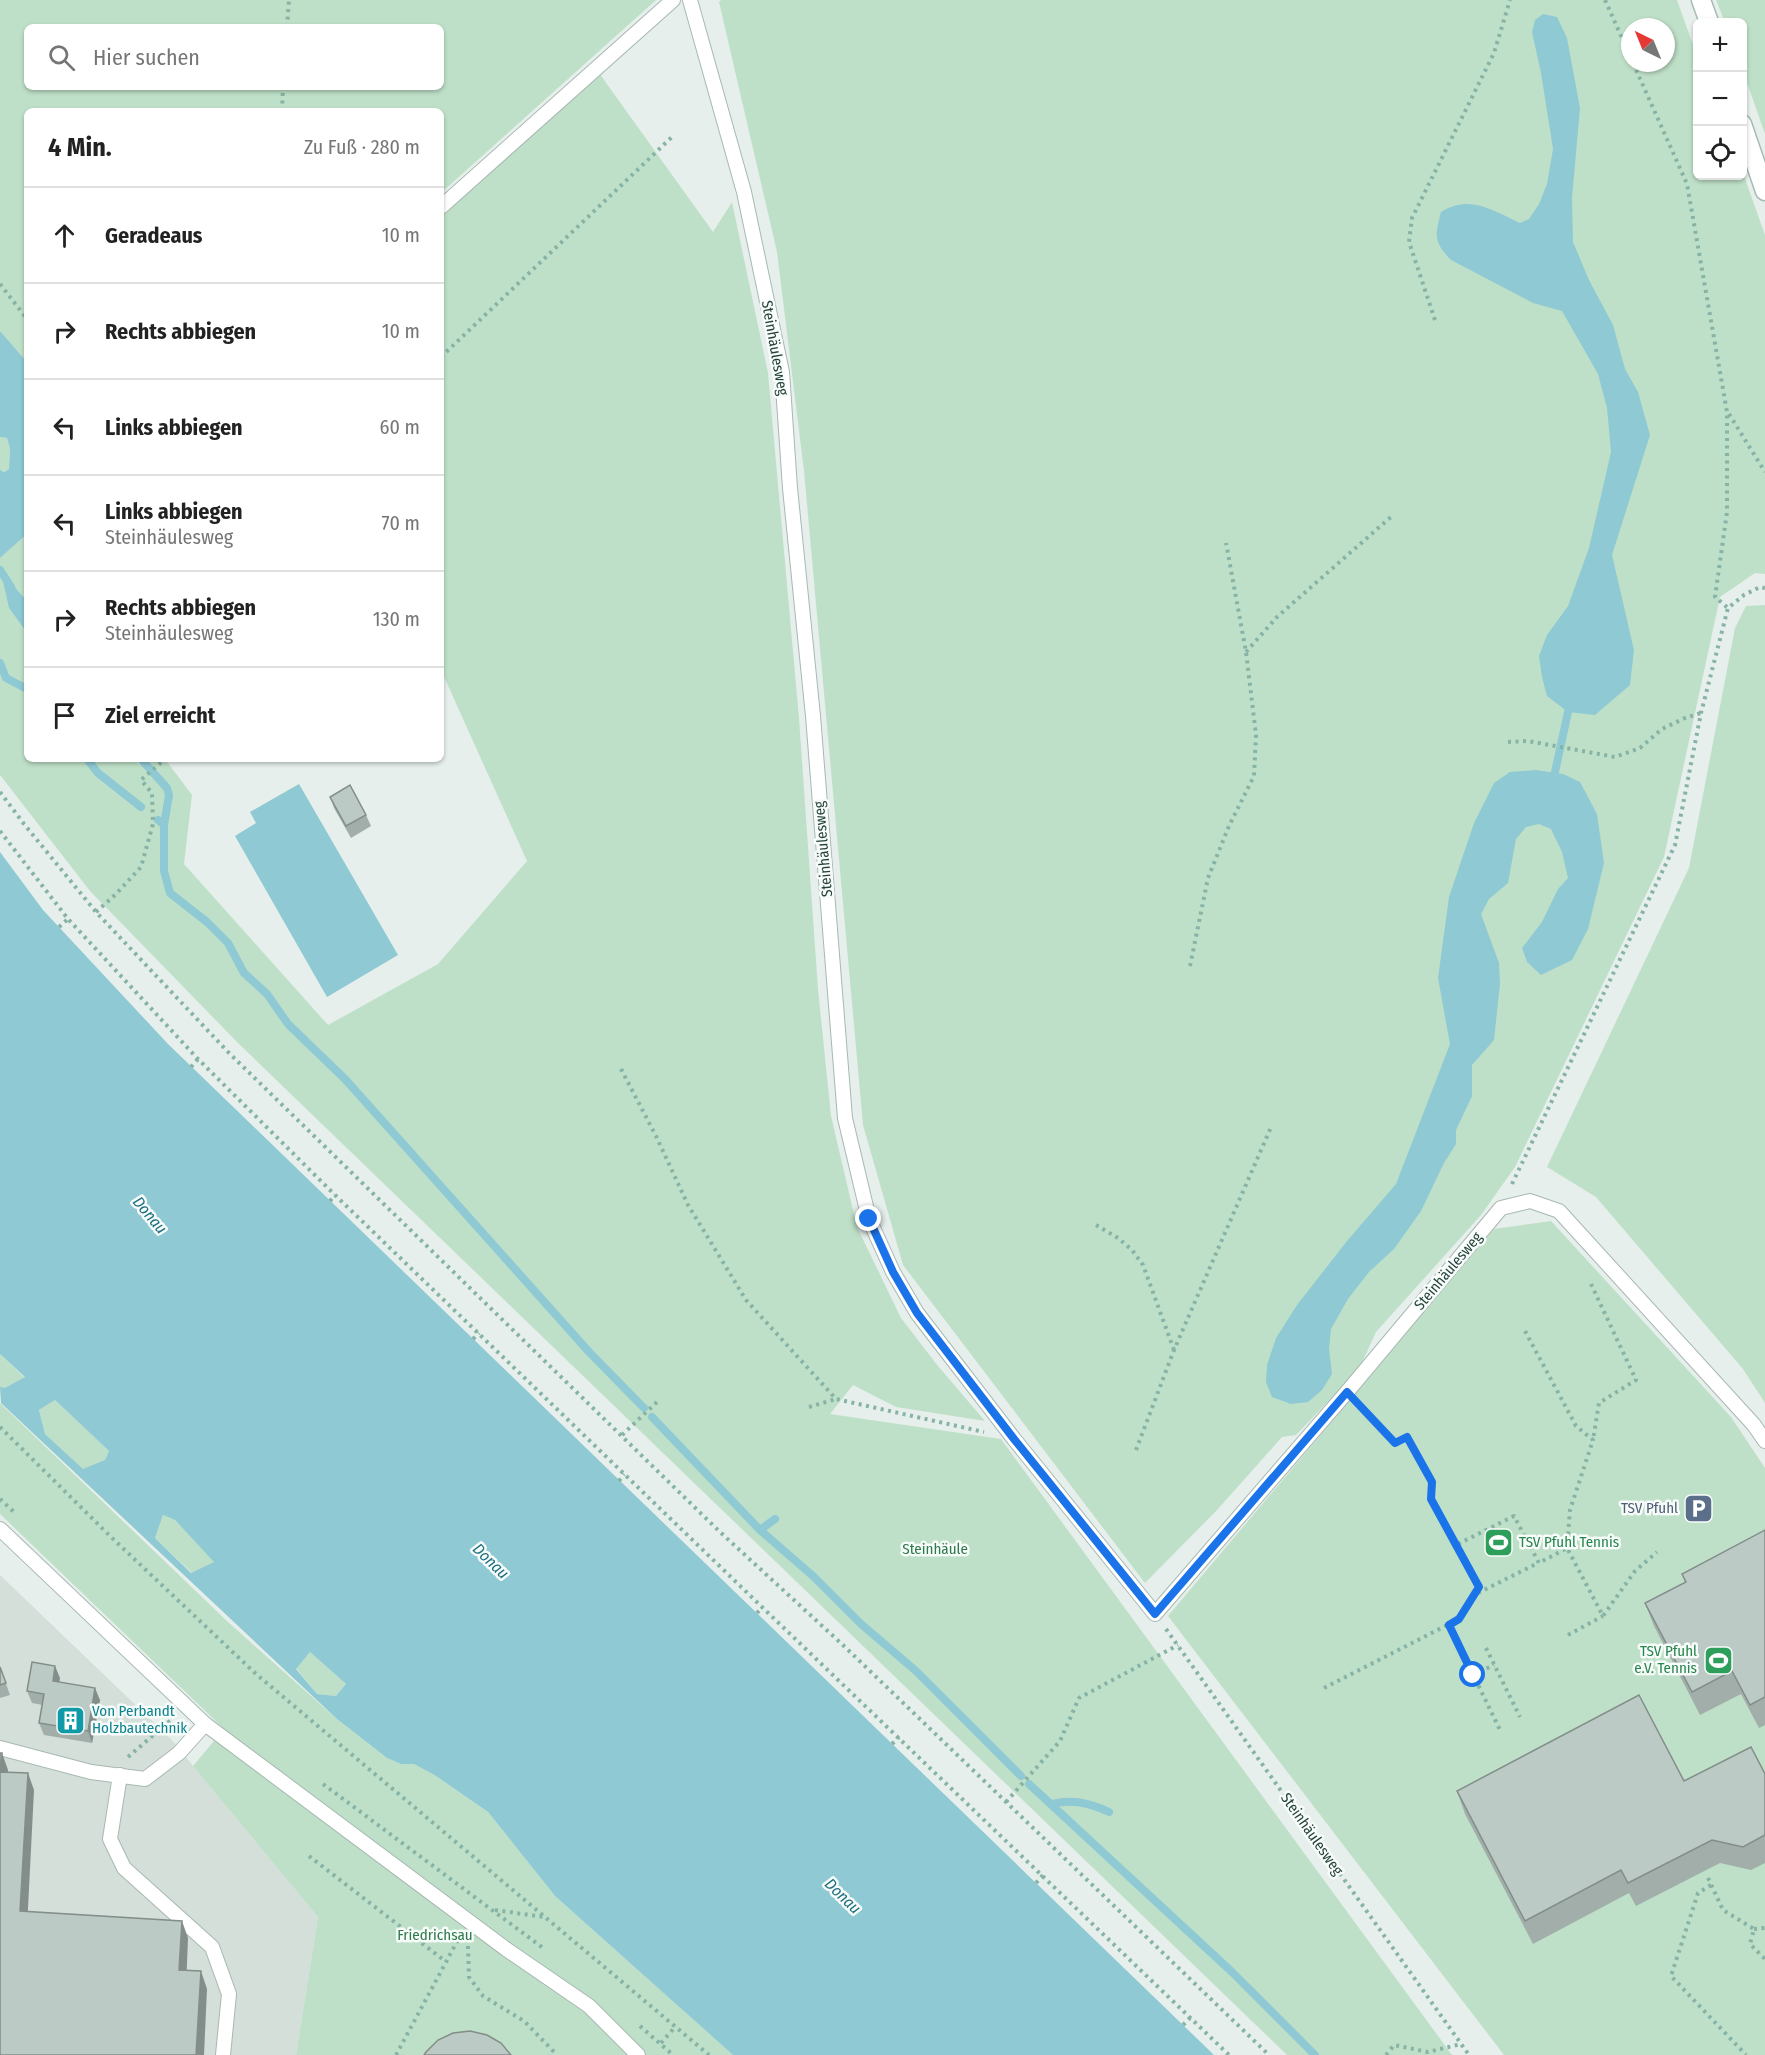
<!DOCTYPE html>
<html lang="de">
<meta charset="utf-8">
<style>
body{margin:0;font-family:"Fira Sans Condensed",sans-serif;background:#f2f2f2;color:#222}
.controls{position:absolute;right:18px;top:18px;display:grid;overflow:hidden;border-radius:9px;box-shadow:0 2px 4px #0004}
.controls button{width:54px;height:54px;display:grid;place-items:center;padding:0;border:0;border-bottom:2px solid #e0e0e0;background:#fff;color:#222;font:30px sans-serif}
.compass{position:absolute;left:1621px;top:18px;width:54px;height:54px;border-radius:50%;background:#fff;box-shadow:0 2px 4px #0004;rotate:317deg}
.stop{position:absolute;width:18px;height:18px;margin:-14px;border:4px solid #1a73e8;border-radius:50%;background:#fff}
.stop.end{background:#1a73e8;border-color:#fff;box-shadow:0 2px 6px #0008}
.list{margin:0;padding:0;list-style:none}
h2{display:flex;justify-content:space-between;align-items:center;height:78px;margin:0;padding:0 24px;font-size:26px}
h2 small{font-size:20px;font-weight:400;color:#767676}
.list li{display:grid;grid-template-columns:39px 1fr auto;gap:18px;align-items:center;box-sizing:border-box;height:96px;padding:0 24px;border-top:2px solid #e0e0e0}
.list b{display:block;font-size:22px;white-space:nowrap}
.list p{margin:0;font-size:20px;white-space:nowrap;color:#767676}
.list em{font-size:20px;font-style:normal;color:#767676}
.icon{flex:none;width:33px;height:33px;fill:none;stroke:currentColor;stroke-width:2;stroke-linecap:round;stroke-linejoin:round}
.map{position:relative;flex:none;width:1765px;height:2055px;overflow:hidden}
.search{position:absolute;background:#fff;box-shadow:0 2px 4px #0004;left:24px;top:24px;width:420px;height:66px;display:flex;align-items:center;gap:15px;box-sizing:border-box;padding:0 21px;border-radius:9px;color:#767676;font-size:22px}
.panel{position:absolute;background:#fff;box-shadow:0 2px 4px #0004;left:24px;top:108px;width:420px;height:654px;border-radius:9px}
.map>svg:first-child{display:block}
</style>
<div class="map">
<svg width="1765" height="2055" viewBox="0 0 1765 2055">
<rect width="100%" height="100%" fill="#e6efeb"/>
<path fill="#d4dfda" d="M0,1575L171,1739L318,1917L296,2055H0Z"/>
<g fill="#bfe0c8" fill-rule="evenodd">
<path d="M0,0H656L441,193V111H27V362L0,331ZM27,27H441V87H27Z"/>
<path d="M721,0H1677L1697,56L1698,176H1742L1743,173L1765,235V574L1755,573L1720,597L1664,857L1515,1167L1481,1215L1376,1332L1359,1369L1296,1435L1282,1437L1217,1510L1145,1583L903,1265L863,1125L804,471L777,252L719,2ZM1630,27H1666V63H1630Z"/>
<path d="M1716,0H1765V134L1743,71L1742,22H1725Z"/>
<path d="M599,73L713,232L732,202L768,373L799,718L818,989L831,1116L857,1227L901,1318L938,1366L985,1421L896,1407L853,1385L830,1414L1001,1439L1452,2055H1287L238,1043L90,891L0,775V558L27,534V601L7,578L9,608L27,633V759H134L140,765L147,759H165L192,795L184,864L328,1025L438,964L527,861L441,670V217Z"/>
<path d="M0,437L7,438L10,449L9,469L3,472L0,470Z"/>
<path d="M1765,605V1403L1743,1369L1596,1197L1547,1167L1689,868L1735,628L1746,606Z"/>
<path d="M1551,1221L1731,1417L1765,1468V2055H1504L1168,1616L1494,1229Z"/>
<path d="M0,1354L25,1378L5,1389L0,1387Z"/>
<path d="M55,1400L109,1451L105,1460L83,1470L45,1434L39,1410Z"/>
<path d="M0,1403L228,1622L337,1719L387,1758L401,1764H414L436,1776L488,1812L555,1896L733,2055H296L318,1917L193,1766L224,1729L0,1514Z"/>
<path d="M163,1515L175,1520L215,1562L192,1573L155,1538Z"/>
<path d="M310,1652L346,1684L336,1696L317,1694L296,1668Z"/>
</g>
<g fill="#8ec9d4" fill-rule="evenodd">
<path d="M1543,14L1557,17L1567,38L1580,108L1572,198L1573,242L1589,280L1613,325L1625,369L1638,392L1650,435L1612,555L1634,650L1630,685L1595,715L1568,712L1547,696L1542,677L1539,656L1547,635L1568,606L1589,548L1611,452L1607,408L1598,374L1562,311L1533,303L1451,260C1433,241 1435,236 1441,212C1470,194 1492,210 1520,223L1529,219L1539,204L1547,184L1553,149L1541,73L1532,32L1535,20Z"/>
<path d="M0,331L27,362V534L0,558V470L4,472L9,469L10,449L7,438L0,437Z"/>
<path d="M7,578L27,601V633L9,608L3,581Z"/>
<path d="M1536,770L1563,774L1580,782L1597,814L1604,863L1588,929L1572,960L1541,975L1527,962L1522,948L1542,922L1558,889L1568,878L1562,852L1551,829L1539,824L1526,827L1516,839L1508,883L1489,899L1481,914L1499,963L1500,984L1494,1040L1472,1065V1096L1456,1130V1144L1444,1163L1421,1211L1394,1249L1369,1272L1348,1299L1331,1329L1329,1349L1332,1374L1322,1390L1308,1402L1291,1404L1272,1397L1266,1382L1267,1365L1276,1338L1297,1305L1347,1241L1396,1184L1450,1044L1438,978L1449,897L1474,823L1494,783L1510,772Z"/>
<path d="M299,784L398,955L327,997L235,836L256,823L250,812Z"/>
<path d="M0,852L43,910L168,1044L1214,2055H733L555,1896L488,1812L436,1776L414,1764H401L387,1758L337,1719L1,1403L0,1387L5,1388L25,1377L0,1354ZM55,1400L109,1451L105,1460L83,1469L45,1434L39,1410ZM163,1515L175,1520L214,1562L191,1573L155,1538ZM310,1652L346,1684L336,1696L317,1694L296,1669Z"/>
</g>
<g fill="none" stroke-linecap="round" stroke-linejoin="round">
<g stroke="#8ec9d4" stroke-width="8">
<path d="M0,570L11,587"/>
<path d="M0,663L6,678L27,689"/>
<path d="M87,759L98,773L141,807"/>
<path d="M141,759L167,788L169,795L164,825"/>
<path d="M1555,772L1568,712"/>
<path d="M158,820L164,825V871L170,893L207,922L228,943L244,973L267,994L288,1024L345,1079L590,1353L644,1408"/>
<path d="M652,1417L760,1530L813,1576L861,1624L916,1671L1021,1776"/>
<path d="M760,1530L775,1519"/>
<path d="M1029,1784L1232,1972L1315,2055"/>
<path d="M1052,1804C1073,1799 1090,1803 1109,1812"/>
</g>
<defs>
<g id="lane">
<path d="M690,0L744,192L782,372L790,488L813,716L845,1118L869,1219L893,1272L917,1313L1014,1439L1155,1614L1347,1392L1501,1208L1530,1201L1559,1211L1754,1425L1765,1441"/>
<path d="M441,207L673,0"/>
<path d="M0,1529L205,1724L506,1949L589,2006L638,2055"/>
<path d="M0,1748L91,1772L145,1779L179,1753L205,1724"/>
<path d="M120,1775L110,1839L124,1868L212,1947L229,1994L223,2055"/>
</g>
<g id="secondary">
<path d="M1701,0L1709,22"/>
<path d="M1742,124L1765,191"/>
</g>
</defs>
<use href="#lane" stroke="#a8b8b2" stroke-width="16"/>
<use href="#secondary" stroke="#a4bbb3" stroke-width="21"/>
<g stroke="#86b3a5" stroke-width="4" stroke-dasharray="3 4.5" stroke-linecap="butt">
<path d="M1605,0L1630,56"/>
<path d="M287,27L289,0"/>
<path d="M1633,63L1687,184L1727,412V512L1715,597L1728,608"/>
<path d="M282,111L283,87"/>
<path d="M0,284L27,319"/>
<path d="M1435,320L1409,242L1412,218L1494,53L1510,0"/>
<path d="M441,357L674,135"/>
<path d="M1729,414L1765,472"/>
<path d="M1246,652L1277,617L1392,516"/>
<path d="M1508,742L1528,741L1615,757L1640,748L1662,729L1685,718L1701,713"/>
<path d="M0,792L24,824L96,912L229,1053L720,1532L844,1646L1269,2055"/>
<path d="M0,831L68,919L198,1059L335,1195L762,1607L1229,2055"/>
<path d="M96,912L116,894L141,867L153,824L152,793L141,780L165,759"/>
<path d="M59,927L68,919"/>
<path d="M1190,966L1208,878L1229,826L1254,776L1256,735L1246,652L1226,543"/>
<path d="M191,1067L198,1059"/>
<path d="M621,1069L656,1136L688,1205L746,1300L836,1399L984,1432"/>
<path d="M1512,1184L1675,845L1701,713L1728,608L1744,595L1760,587L1765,588"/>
<path d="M330,1201L335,1195"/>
<path d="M1096,1225L1118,1238L1132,1250L1143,1265L1174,1350"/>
<path d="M1591,1284L1636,1380L1599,1403L1593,1440"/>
<path d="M1525,1331L1576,1426L1593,1440L1570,1510L1567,1548"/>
<path d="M473,1339L479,1333"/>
<path d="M1360,1406L1395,1443L1407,1437L1432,1482L1431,1499L1456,1545L1514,1516L1539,1563L1567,1548L1603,1616L1635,1571L1657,1552"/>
<path d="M809,1407L836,1399"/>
<path d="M0,1427L111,1537L256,1674L709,2055"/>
<path d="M622,1435L658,1401"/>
<path d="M1136,1450L1174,1350L1272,1125"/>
<path d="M619,1481L624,1474"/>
<path d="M0,1499L14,1512"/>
<path d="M1478,1593L1538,1563"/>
<path d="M757,1613L762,1607"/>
<path d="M1449,1625L1500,1730"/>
<path d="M1166,1629L1469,2055"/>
<path d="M1568,1635L1603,1616"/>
<path d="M1486,1648L1520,1717"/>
<path d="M1473,1675L1494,1665"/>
<path d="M1324,1688L1459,1619L1479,1587L1456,1545"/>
<path d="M892,1744L899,1737"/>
<path d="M128,1757L172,1719"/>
<path d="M323,1784L543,1948"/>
<path d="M1006,1802L1060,1741L1079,1698L1178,1645"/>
<path d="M309,1856L445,1961"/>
<path d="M1708,1878L1723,1910L1754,1929L1750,1944L1765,1959"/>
<path d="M1036,1883L1043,1875"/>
<path d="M1711,1885L1698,1893L1671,1976L1746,2055"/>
<path d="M495,1910L544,1917"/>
<path d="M1754,1929L1765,1928"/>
<path d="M468,1946L469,1977L483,1996L524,2021L557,2055"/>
<path d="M1183,2025L1190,2018"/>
<path d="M640,2026L673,2055"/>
<path d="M661,2043L676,2026"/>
<path d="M396,2055L460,1936"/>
<path d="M1386,2055L1394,2045L1428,2052L1461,2044"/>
</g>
<use href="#lane" stroke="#fff" stroke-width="14"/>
<use href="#secondary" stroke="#fff" stroke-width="18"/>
</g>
<g fill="#a1aea9">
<path d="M330,797L366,815L371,826L351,838L334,808Z"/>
<path d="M1765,1530V1725L1759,1728L1741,1694L1700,1715L1654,1626L1645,1603L1685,1582L1682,1574Z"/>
<path d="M0,1667L10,1695L0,1698Z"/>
<path d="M60,1678L59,1682L100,1700L92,1743L44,1735L39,1723L43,1705L32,1703L27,1691Z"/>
<path d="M1765,1774V1863L1751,1870L1720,1863L1636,1906L1629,1893L1533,1944L1465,1814L1457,1791L1684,1781Z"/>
</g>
<g fill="#838d89">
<path d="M55,1666L60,1678L57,1692L53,1681Z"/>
<path d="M95,1688L100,1700L92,1743L88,1731Z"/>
<path d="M2,1753L8,1770L7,1789L1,1772Z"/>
<path d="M28,1773L34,1790L27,1928L20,1911Z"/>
<path d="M182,1921L188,1938L186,1988L179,1970Z"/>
<path d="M201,1971L207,1989L204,2055H196Z"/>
</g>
<g fill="#bbcac4" stroke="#838d89" stroke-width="1.5">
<path d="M350,785L366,815L346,826L330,797Z"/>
<path d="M1765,1530V1697L1750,1705L1732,1671L1692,1692L1645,1603L1686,1582L1682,1574Z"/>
<path d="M32,1662L55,1666L53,1681L95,1688L88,1731L39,1723L44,1694L27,1691Z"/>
<path d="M0,1667L6,1683L0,1685Z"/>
<path d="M1639,1695L1684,1781L1751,1747L1765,1774V1835L1743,1847L1712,1840L1628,1883L1621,1870L1525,1921L1457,1791Z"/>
<path d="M0,1753H2L1,1772L28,1773L20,1911L182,1921L179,1970L201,1971L196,2055H0Z"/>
<path d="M470,2031L487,2035L501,2043L511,2055H424L426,2052L438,2040L453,2033Z"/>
</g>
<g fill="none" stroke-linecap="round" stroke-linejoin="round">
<path stroke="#1a73e8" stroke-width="8" d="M869,1219L893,1272L917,1313L1014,1439L1155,1614L1347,1392L1395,1443L1407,1437L1432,1482L1431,1499L1479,1587L1459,1619L1449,1625L1473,1675"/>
</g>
<defs>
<symbol id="parking-square" viewBox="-11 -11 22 22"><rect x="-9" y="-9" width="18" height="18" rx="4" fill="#5c6f8a" stroke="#f7fbf9"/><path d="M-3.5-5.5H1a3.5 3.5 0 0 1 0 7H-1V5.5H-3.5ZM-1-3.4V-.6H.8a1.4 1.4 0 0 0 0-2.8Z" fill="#fff"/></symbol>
<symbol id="stadium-square" viewBox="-11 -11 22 22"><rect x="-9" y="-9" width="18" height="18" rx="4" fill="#2e9e5b" stroke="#f7fbf9"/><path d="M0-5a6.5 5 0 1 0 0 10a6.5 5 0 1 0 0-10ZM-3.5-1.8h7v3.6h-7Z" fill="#fff"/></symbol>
<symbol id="building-square" viewBox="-11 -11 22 22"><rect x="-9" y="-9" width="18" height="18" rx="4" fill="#0f9aa8" stroke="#f7fbf9"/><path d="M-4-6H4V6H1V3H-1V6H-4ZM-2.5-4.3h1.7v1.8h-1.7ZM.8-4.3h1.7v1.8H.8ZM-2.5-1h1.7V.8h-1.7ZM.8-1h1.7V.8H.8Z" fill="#fff"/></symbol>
</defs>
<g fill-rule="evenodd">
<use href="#parking-square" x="1682" y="1492" width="33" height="33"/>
<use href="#stadium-square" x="1482" y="1526" width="33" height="33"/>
<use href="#stadium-square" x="1702" y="1644" width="33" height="33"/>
<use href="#building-square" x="54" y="1704" width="33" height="33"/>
</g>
<g text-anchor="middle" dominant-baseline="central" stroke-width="5" stroke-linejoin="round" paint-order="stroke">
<g font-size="15" fill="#24423a" stroke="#f7fbf9">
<text transform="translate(775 348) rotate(80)">Steinhäulesweg</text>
<text transform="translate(823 849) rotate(-95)">Steinhäulesweg</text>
<text transform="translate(1448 1271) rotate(-50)">Steinhäulesweg</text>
<text transform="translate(1312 1834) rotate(55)">Steinhäulesweg</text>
</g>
<g font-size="15" fill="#4e5e75" stroke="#f7fbf9" text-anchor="end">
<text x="1678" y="1508">TSV Pfuhl</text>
</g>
<g font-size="15" fill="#27864d" stroke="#f7fbf9" text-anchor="start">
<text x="1519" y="1542">TSV Pfuhl Tennis</text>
<text x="1697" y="1651" text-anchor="end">TSV Pfuhl<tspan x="1697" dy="17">e.V. Tennis</tspan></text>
</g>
<g font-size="15" fill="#2d7a4b" stroke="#f7fbf9">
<text x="935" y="1549">Steinhäule</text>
<text x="435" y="1935">Friedrichsau</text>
</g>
<g font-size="15" fill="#0d838f" stroke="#f7fbf9" text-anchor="start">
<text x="92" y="1711">Von Perbandt<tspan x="92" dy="17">Holzbautechnik</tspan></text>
</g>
<g font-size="16" font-style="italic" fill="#1c6f80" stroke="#f7fbf9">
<text transform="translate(150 1215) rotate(50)">Donau</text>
<text transform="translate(491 1561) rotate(44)">Donau</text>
<text transform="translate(843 1896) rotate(44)">Donau</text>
</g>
</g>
</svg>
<div class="controls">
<button>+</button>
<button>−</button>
<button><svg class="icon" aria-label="locate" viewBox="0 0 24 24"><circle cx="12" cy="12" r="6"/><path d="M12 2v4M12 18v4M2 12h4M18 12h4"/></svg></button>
</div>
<svg class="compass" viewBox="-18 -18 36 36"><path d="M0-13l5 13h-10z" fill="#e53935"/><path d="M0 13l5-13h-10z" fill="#767676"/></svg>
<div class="stop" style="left:1473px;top:1675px"></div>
<div class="stop end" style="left:869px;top:1219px"></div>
<div class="search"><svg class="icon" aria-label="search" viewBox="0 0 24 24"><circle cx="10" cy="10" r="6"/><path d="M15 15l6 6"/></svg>Hier suchen</div>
<section class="panel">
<h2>4 Min.<small>Zu Fuß · 280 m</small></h2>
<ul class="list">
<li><svg class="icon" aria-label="ahead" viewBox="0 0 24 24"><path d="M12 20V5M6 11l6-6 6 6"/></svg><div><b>Geradeaus</b></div><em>10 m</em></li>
<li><svg class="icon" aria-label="right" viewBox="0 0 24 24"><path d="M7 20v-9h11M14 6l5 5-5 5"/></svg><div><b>Rechts abbiegen</b></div><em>10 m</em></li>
<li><svg class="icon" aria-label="left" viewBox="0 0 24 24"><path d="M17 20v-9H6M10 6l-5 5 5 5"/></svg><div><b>Links abbiegen</b></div><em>60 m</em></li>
<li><svg class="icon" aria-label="left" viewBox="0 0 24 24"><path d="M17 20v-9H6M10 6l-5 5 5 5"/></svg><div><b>Links abbiegen</b><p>Steinhäulesweg</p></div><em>70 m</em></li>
<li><svg class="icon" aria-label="right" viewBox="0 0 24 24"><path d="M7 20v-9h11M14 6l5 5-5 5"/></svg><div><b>Rechts abbiegen</b><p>Steinhäulesweg</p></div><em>130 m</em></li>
<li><svg class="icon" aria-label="arrive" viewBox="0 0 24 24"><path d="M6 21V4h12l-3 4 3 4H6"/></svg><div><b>Ziel erreicht</b></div></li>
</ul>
</section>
</div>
